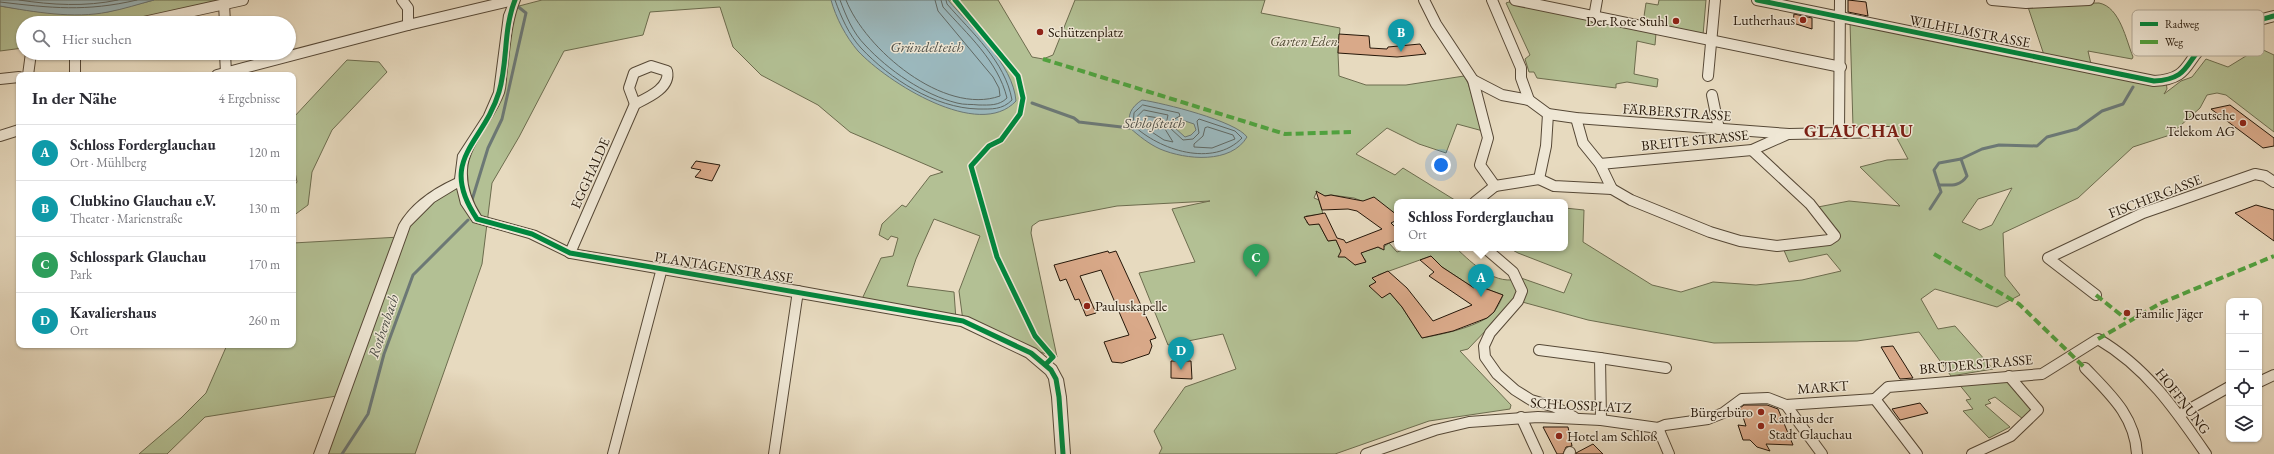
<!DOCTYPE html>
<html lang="de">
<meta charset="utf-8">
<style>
body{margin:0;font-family:"EB Garamond",serif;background:#f7f7f7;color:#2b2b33}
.controls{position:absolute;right:12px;bottom:12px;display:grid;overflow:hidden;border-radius:8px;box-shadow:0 1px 3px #0004}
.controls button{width:36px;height:36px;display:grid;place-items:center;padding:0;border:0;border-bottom:1px solid #e1e1e2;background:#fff;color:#2b2b33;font:20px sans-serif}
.you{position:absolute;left:1441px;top:165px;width:14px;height:14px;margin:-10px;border:3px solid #fff;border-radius:50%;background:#1a73e8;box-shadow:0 0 0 6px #1a73e833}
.badge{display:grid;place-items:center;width:26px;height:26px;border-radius:50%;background:#b45309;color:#fff;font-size:13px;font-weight:700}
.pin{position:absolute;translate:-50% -33px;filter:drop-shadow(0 1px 2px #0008)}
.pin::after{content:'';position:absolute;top:21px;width:14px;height:12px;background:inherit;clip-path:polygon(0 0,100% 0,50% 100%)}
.popup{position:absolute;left:1394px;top:199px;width:174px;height:52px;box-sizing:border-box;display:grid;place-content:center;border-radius:8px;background:#fff;filter:drop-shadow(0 1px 3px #0005);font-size:13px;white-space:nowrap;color:#7c7c81}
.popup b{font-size:15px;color:#2b2b33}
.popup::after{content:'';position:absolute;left:50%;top:100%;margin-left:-8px;border:8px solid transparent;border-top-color:#fff}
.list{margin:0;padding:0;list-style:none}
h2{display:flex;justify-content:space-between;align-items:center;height:52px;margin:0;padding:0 16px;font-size:17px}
h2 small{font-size:13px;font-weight:400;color:#7c7c81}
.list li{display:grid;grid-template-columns:26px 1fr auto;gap:12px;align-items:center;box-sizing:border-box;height:56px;padding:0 16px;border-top:1px solid #e1e1e2}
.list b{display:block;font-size:15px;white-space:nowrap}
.list p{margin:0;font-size:13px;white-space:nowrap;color:#7c7c81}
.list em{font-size:13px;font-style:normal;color:#7c7c81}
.icon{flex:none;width:22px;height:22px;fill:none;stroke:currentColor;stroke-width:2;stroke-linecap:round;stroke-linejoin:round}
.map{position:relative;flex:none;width:2274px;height:454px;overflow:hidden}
.search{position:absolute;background:#fff;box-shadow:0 1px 3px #0004;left:16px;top:16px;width:280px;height:44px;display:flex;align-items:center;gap:10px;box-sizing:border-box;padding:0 14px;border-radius:22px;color:#7c7c81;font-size:15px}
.panel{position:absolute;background:#fff;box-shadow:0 1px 3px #0004;left:16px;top:72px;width:280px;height:276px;border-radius:8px}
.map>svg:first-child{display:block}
</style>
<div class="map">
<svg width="2274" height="454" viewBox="0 0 2274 454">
<rect width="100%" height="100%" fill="#e7dabf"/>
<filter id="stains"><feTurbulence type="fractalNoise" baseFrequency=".005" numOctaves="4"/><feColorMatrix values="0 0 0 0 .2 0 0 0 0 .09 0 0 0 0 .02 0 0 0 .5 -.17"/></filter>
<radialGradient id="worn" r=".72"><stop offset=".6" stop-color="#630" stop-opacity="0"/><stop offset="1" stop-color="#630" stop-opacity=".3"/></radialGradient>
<g fill="#b3c094" stroke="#6c6c4e" fill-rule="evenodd">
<path d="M154,0H243L139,23H23V48L0,51V6L33,11L107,12Z"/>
<path d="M542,0H998L1032,57L1043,59L1053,55L1075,0H1265L1261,13L1340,28L1338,53L1339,76L1366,85H1406L1464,76L1468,83L1483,131L1457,124L1446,153L1419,144L1387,128L1356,154L1395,175L1403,168L1458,202H1397V215L1354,198L1331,195L1323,196L1316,193L1314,198L1319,200L1323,214L1306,216L1307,223L1319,224L1328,241L1336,240L1341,251L1355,265L1366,261L1360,253L1378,247L1381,249L1389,243L1397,252L1408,248H1456C1473,264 1496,287 1521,278L1564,293L1572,274L1518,253L1509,248H1565V208L1584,210L1583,242L1652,285L1681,292L1713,282L1756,285L1802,280L1841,271L1827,254L1789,262L1783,248L1832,244L1840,237L1839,232L1818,207L1849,201L1900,206L1860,167L1887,160L1908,159L1892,129L1853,127L1850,22L2166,81L2167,89L2164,94L2181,81L2192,77L2206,59L2228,67L2259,48L2274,55V132L2226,95L2217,93L2207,95L2200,108L2170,135L2133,147L2078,198L2003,233L2005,276L2020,295L1997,307L1935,289L1921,299L1938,329L1955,326L1993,369L1951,376L1919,332L1857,341L1714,343L1588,320L1515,300L1468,349L1460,351L1511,405L1510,409L1429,421L1335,454H1159L1162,448L1154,431L1185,387L1236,369L1223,334L1168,345L1139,273L1195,262L1172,209L1210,201L1117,206L1039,221L1032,226L1031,233L1057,357L1009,343L963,321L959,291L980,236L934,219L916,259L907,286L954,292L956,320L862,299L881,258L893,256L898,238L891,236L888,240L879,235L882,224L902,205L906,207L930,176L943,172L850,132L818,105L761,75L733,47L720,7L650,12L643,35L564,51L519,137L492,183L482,264L415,454H321L343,395L205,417L167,454H139L181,418L206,393L227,345H293V243L400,237L412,215L461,181L464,155L493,107L510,14L519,6ZM2012,188L1992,225L1980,230L1962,222L1978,199ZM1431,256L1442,267L1474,288L1476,285L1503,295C1500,303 1495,313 1487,318C1468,329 1443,334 1422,338L1402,307L1390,293L1370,286L1376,282L1378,275Z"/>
<path d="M1659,0H1706L1703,35L1643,23L1646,3L1658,5Z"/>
<path d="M1509,2L1656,33L1655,45L1637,41L1634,74L1658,79L1657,87L1627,82L1616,84V88L1537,78L1534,72H1529L1525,59L1530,55L1506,3Z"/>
<path d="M2099,3C2120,7 2126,40 2133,57L2132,59L2088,51L2091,64L2044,55L2027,4Z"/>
<path d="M347,60L379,62L387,72L332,130L312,172L308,205L293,216V187L297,182L293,162V118Z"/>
<path d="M2004,378L2033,409L2023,419L1995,397L1988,400L1991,403L1985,405L2010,427L1989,438L1963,411L1973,409L1966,400L1971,399L1958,383Z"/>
</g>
<g fill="#9bb8bd" stroke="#6c7875" fill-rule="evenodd">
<path d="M0,0H154C139,4 124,9 108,12C74,19 34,12 0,6Z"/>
<path d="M831,0H948C972,28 1013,64 1016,101C979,141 887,82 858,51C846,37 836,18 831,0Z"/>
<path d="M1142,100C1163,103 1236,121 1247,137C1231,164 1186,160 1160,149C1149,144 1139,136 1130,128C1127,115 1131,107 1142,100ZM1182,120L1194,124L1196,130L1191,135L1185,137L1174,127L1175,123Z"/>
</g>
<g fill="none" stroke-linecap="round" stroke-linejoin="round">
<g stroke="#606863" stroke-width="1">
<path d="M19,0C52,5 85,7 118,0"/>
<path d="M835,0C841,17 849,35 861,48C890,79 935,108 978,109C992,109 1002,110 1012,100C1005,61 972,33 947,4L946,0"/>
<path d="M840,0C846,16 853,33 865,45C888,70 924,95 957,103C964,105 971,104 979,105C989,105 999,106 1007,98C998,61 967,34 943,7L941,0"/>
<path d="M846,0C865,49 944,116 1000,96L999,88L993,77L938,11L935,0"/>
<path d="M0,2C51,8 86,12 137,0"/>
<path d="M1143,105L1179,113L1180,116L1171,121L1170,128L1183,140L1193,139L1199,133L1197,121L1199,119L1235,131L1242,138C1213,168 1159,150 1133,125L1134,113Z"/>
<path d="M1144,110L1168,115L1165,129L1173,142L1164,140L1138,123V116Z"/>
<path d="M1146,116L1159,118V129L1144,121Z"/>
<path d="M1208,127L1233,135L1235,139L1212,148L1194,147V144L1203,136L1205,128Z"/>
</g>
<g stroke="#6c7875" stroke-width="3">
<path d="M1032,103L1074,118L1079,122L1130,128"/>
<path d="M1939,185C1950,185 1960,187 1967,176L1961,159"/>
<path d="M472,200L488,148L502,119L526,13L516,5"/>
<path d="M1930,209L1941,192L1934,170L1939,163L1961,159L1982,149L1999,145L2037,146L2047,137L2077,129L2102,111L2123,104L2133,87"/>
<path d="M342,454L368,414L384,354L413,275L468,220"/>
</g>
</g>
<g fill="#d9a989" stroke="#251709">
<path d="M1848,0L1866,2L1868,16L1848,12Z"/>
<path d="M1794,14L1812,18V29L1793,23Z"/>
<path d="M1339,34L1369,36L1370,48L1387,49L1388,47L1420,44L1426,54L1397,57L1338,53Z"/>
<path d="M2230,105L2274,138V146L2263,148L2211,109Z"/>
<path d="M696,161L720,165L712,181L695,177L701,170L691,168Z"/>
<path d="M1316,191L1325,196L1331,195L1363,201L1374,197L1397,215V220L1391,223L1397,229V240L1384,245V250L1378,247L1361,253L1366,262L1355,265L1345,257H1338L1341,251L1336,240L1328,241L1319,224L1309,225L1304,217L1325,213L1337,238L1344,240L1346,243L1382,229L1357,211L1348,209L1322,210Z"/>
<path d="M2256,205L2274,210V241L2235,213Z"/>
<path d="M1108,251L1109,253L1116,251L1156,338L1150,340L1152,346L1149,354L1122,363L1112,362L1104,342L1129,335L1101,270L1080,276L1096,313L1086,316L1079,299L1075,300L1066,279L1060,281L1054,265Z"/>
<path d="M1431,256L1442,267L1474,288L1476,285L1503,295L1494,312L1487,318L1453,331L1422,338L1402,307L1390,293L1382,298L1369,286L1376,282L1372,278L1388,271L1407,288L1433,321L1472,305L1429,276L1434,272L1420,260Z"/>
<path d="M1893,346L1905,365L1913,378L1900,379L1881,347Z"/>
<path d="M1171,361H1191L1192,379L1171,378Z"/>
<path d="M1920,403L1928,413L1900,420L1892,409Z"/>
<path d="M1744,405H1767L1778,409L1793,445L1766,444L1770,451L1757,447L1750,440H1743L1738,425L1746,426L1740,408Z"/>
<path d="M1543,427H1568L1572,446L1566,447L1563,454H1557Z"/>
<path d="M1593,444L1603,454H1576V453Z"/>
</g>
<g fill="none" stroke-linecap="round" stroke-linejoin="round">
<defs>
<g id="minor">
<path d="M402,0L408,8V25"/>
<path d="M1424,0L1436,24L1473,80L1488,138L1480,165L1495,186"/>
<path d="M1492,0L1521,68V78L1529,100"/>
<path d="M1515,0L1841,67"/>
<path d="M1757,0L2154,81C2192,79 2184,60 2208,42C2227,28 2252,22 2274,16"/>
<path d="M1992,0L2026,3L2089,0"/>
<path d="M224,4L225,23"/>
<path d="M1594,17L1597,0"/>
<path d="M139,23L243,0"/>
<path d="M75,53V75"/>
<path d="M225,53L226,73"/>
<path d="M651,66L667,71C671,88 647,98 635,104L629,88L634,73Z"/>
<path d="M28,75L31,53"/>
<path d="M217,75L408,25L514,0"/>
<path d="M1708,76L1715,0"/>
<path d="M0,79L19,77"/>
<path d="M1473,80L1502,95L1529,100L1548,114L1576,118L1789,134L1889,132"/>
<path d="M1712,95L1719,129"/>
<path d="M1576,118L1583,143L1600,164L1612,189"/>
<path d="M1839,132L1840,0"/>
<path d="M0,136L19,130"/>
<path d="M1600,164L1752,150L1788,134"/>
<path d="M1539,179L1554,186L1612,189L1631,200L1710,232L1740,241L1777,246L1829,240L1835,236L1810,204L1752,150"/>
<path d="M1539,179L1546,146L1548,114"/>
<path d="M1495,186L1539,179"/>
<path d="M1475,202L1495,186"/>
<path d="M1485,248L1513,272L1522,291L1518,301L1490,333L1484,346L1485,357L1497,374L1515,390L1531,400L1555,407L1574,417"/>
<path d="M570,253L635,104"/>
<path d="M2096,295L2048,258L2143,213L2255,174L2265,176L2274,182"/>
<path d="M1539,350L1600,358L1601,420"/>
<path d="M1600,358L1666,368"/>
<path d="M2085,368C2110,394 2135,416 2137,454"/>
<path d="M2259,382L2274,375"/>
<path d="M1875,399L1888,387L2042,374L2098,339C2146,367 2175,409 2206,454"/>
<path d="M1875,399L1917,454"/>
<path d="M1786,405L1875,399"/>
<path d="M2179,415L2229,387"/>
<path d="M1521,417L1538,454"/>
<path d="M1658,428L1669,454"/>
<path d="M613,454L662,268"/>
<path d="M774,454L798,291"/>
<path d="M1366,454L1435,430L1469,422L1538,417L1601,420L1658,428L1665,425L1708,419L1723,413L1742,399L1768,398L1786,405L1822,454"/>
<path d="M1569,454L1570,452"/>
<path d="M1972,454L2011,436L2038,410L2009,376"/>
</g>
<path id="tertiary" d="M510,0H520C511,22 510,46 507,69C506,77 506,86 504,93C495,119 468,145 467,170C466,187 472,202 481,216L536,231L572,249L798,286L968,317L1036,349L1056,366L1063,379L1066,397L1070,454H1056L1052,397L1049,379L1046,374L1026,357L961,326L570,258L529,238L473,222L461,204L457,188L434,202L410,226L328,454H314L399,225C411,204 433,189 455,179L458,155L484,115L494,92L504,15Z"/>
</defs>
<use href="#minor" stroke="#564836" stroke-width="12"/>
<use href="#tertiary" stroke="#564836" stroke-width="2"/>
<use href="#minor" stroke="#efe7d5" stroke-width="10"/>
<use href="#tertiary" fill="#efe7d5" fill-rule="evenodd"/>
<g stroke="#50a13e" stroke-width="4" stroke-dasharray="8 4" stroke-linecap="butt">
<path d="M1043,59L1285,134L1351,132"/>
<path d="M1934,254L2019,304L2085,368"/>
<path d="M2096,295L2126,319"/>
<path d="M2098,339L2161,303L2274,256"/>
</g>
<defs>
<g id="cycleway">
<path d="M515,0C503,30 508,62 499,92C483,145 437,159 477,219L532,234L570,253L963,321L1031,353L1051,370L1056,379L1059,397L1063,454"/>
<path d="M955,0L1018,76L1023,98L1020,114L1001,140L989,146L971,166L997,257L1035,336L1053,357L1046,364"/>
<path d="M1757,0L2154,81C2192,79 2184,60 2208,42C2227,28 2252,22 2274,16"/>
</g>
</defs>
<use href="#cycleway" stroke="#efe7d5" stroke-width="8"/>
<use href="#cycleway" stroke="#00873e" stroke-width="5"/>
</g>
<g fill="#8f2418" stroke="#efe7d5" stroke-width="1.5">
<circle cx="1803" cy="20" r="4"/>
<circle cx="1676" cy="21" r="4"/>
<circle cx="1040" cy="32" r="4"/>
<circle cx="2243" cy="123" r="4"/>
<circle cx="1087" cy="306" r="4"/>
<circle cx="2127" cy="313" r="4"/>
<circle cx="1761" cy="412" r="4"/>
<circle cx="1761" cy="426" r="4"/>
<circle cx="1559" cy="436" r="4"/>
</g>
<g text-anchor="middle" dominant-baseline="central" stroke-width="3" stroke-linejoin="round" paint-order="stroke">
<g font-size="14" fill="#251709" stroke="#efe7d5" text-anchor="start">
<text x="1795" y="20" text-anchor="end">Lutherhaus</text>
<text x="1668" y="21" text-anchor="end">Der Rote Stuhl</text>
<text x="1048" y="32">Schützenplatz</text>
<text x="2235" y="115" text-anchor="end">Deutsche<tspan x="2235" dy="16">Telekom AG</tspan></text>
<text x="1095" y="306">Pauluskapelle</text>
<text x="2135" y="313">Familie Jäger</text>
<text x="1753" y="412" text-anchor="end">Bürgerbüro</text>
<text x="1769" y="418">Rathaus der<tspan x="1769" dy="16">Stadt Glauchau</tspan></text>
<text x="1567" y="436">Hotel am Schloß</text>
</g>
<g font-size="14" fill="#251709" stroke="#efe7d5">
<text transform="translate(1970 31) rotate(11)">WILHELMSTRASSE</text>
<text transform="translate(1677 112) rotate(4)">FÄRBERSTRASSE</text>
<text transform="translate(1695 140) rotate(-6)">BREITE STRASSE</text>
<text transform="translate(590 173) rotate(-66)">EGGHALDE</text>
<text transform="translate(2155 196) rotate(-21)">FISCHERGASSE</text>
<text transform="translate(724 267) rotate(9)">PLANTAGENSTRASSE</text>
<text transform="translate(1976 364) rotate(-5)">BRÜDERSTRASSE</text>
<text transform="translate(1823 387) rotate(-4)">MARKT</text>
<text transform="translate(2183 401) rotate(52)">HOFFNUNG</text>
<text transform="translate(1581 405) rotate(3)">SCHLOSSPLATZ</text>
</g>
<g font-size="14" font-style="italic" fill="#504a33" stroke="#efe7d5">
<text x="1304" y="41">Garten Eden</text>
</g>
<g font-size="15" font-style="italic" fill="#4e4f48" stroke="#efe7d5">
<text x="927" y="46">Gründelteich</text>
<text x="1154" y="122">Schloßteich</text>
<text transform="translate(383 326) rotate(-71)">Rothenbach</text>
</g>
<g font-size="18" font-weight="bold" letter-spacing="1" fill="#7a1f14" stroke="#efe7d5">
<text x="1859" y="130">GLAUCHAU</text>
</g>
</g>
<rect x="2132" y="10" width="132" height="46" rx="6" fill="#efe7d5" stroke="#b2a998" stroke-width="1"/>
<rect x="2140" y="22" width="18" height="4" fill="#00873e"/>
<rect x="2140" y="40" width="18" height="4" fill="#50a13e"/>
<g font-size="11" fill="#251709">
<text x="2165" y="28">Radweg</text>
<text x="2165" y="46">Weg</text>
</g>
<rect width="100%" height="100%" filter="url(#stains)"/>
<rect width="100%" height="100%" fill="url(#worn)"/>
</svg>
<div class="controls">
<button>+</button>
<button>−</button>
<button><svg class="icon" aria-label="locate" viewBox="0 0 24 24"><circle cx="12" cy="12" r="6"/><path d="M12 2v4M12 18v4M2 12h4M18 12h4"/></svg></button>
<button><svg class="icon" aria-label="layers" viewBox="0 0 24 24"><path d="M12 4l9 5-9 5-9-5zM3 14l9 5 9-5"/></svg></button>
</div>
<div class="you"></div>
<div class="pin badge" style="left:1481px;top:297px;background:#0f9aa8">A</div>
<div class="popup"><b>Schloss Forderglauchau</b>Ort</div>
<div class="pin badge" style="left:1401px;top:52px;background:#0f9aa8">B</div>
<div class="pin badge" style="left:1256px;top:277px;background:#2e9e5b">C</div>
<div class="pin badge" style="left:1181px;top:370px;background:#0f9aa8">D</div>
<div class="search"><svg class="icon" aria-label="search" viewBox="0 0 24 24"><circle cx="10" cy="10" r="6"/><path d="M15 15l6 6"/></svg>Hier suchen</div>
<section class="panel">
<h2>In der Nähe<small>4 Ergebnisse</small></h2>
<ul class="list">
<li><span class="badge" style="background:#0f9aa8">A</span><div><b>Schloss Forderglauchau</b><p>Ort · Mühlberg</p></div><em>120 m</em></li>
<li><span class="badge" style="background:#0f9aa8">B</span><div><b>Clubkino Glauchau e.V.</b><p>Theater · Marienstraße</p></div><em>130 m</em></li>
<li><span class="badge" style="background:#2e9e5b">C</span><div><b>Schlosspark Glauchau</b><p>Park</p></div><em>170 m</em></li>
<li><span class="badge" style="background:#0f9aa8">D</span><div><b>Kavaliershaus</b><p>Ort</p></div><em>260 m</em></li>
</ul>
</section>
</div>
